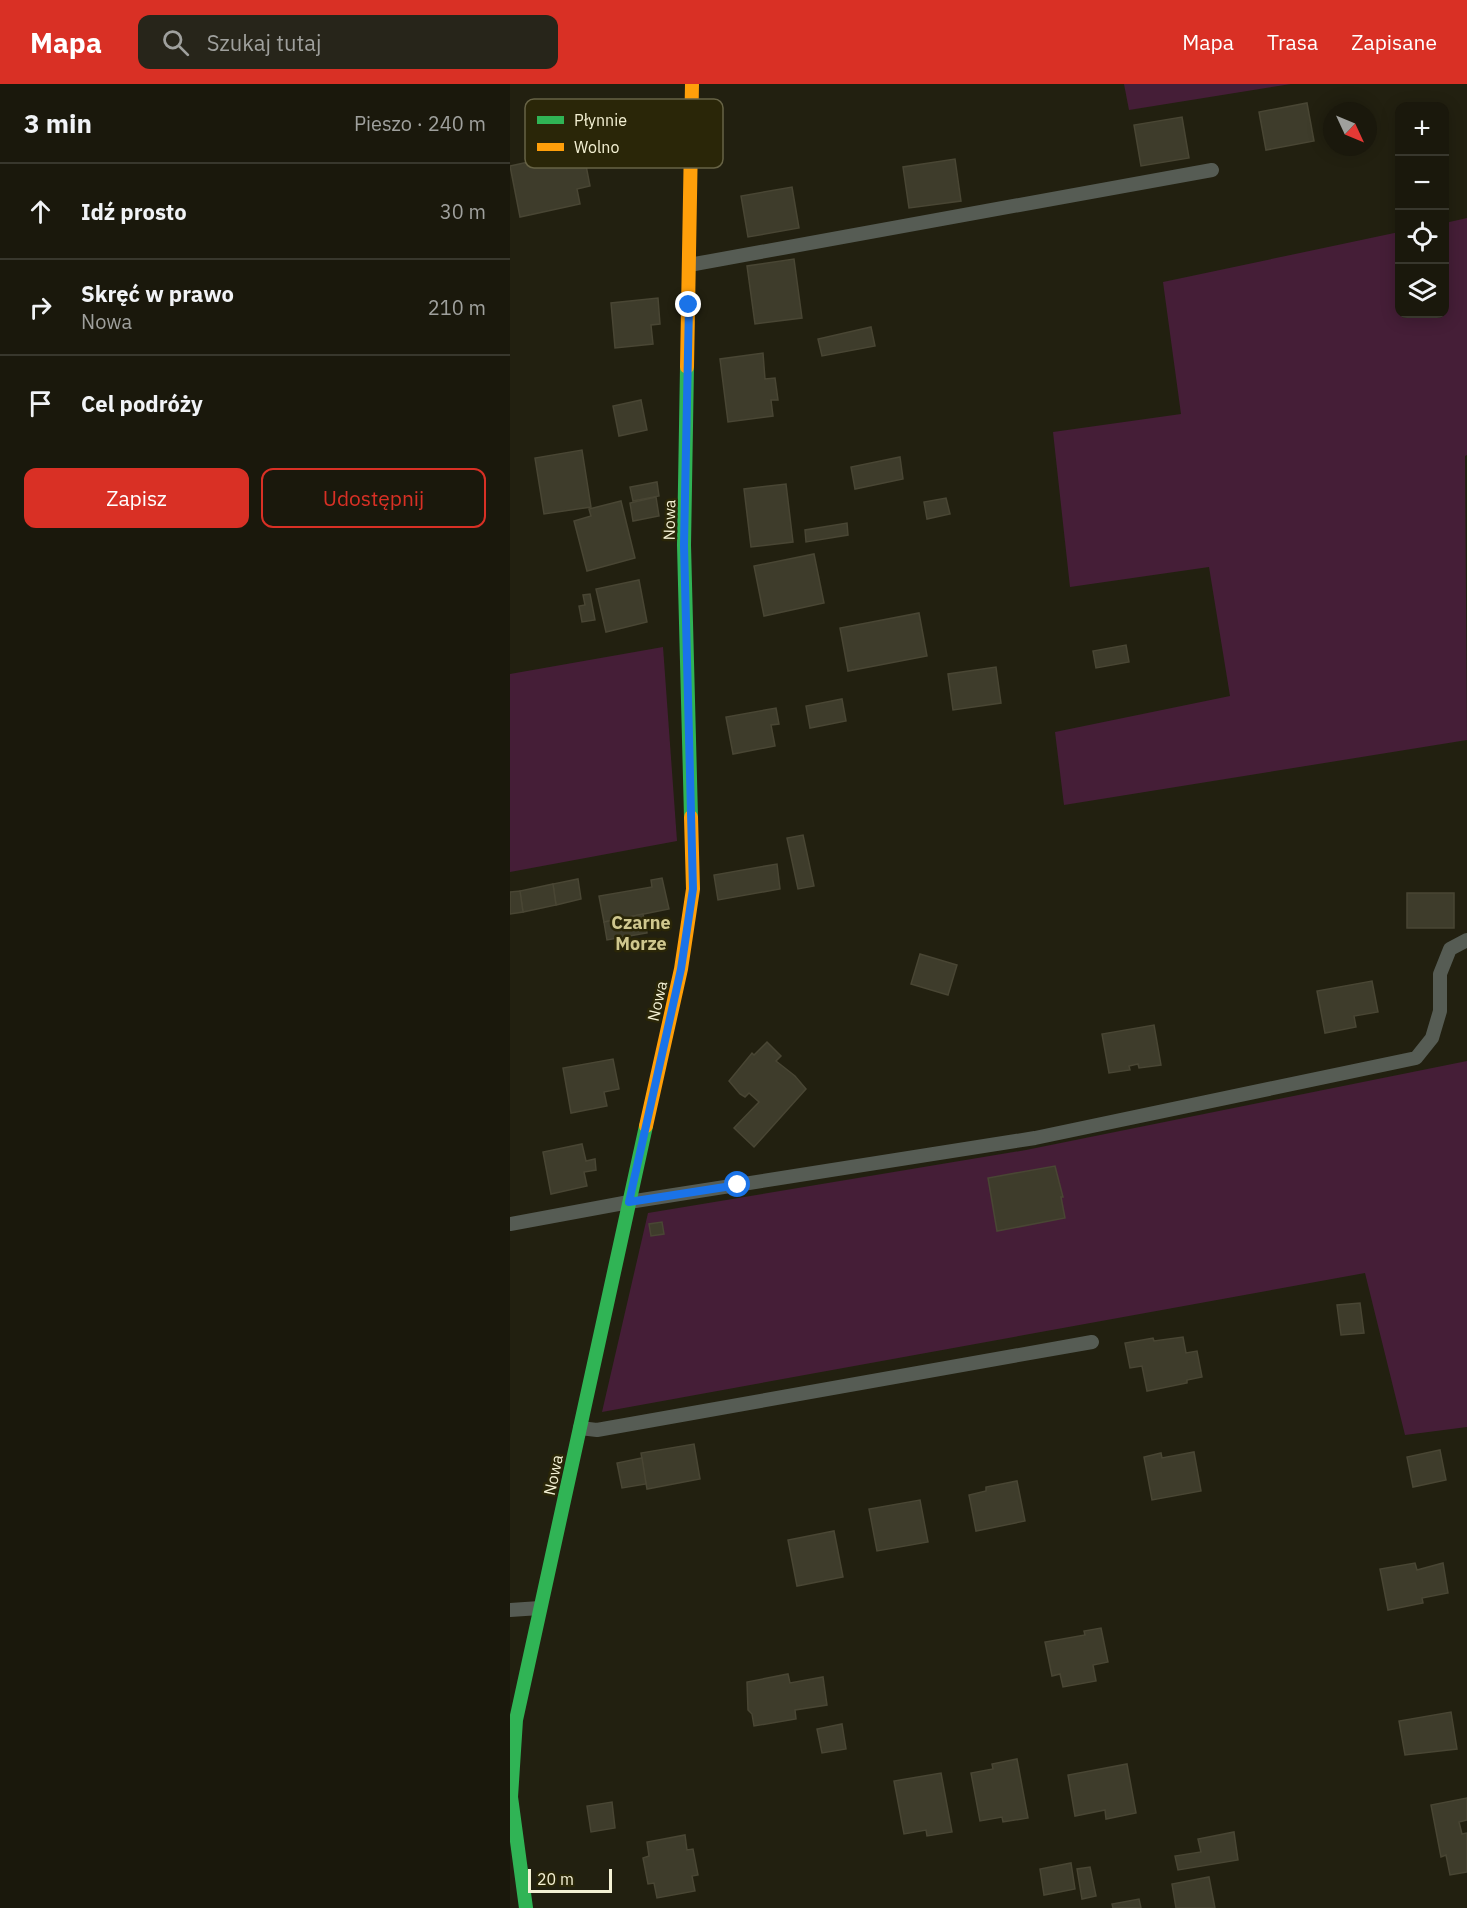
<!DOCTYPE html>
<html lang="pl">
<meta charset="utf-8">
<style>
body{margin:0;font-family:"IBM Plex Sans",sans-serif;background:#27251a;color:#f1f3f6}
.controls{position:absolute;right:18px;top:18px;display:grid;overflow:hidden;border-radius:12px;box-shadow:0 3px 15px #0003}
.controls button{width:54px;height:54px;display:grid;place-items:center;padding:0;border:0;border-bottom:2px solid #38372d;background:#1a180c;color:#f1f3f6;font:30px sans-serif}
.compass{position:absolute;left:813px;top:18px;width:54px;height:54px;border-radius:50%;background:#1a180c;box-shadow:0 3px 15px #0003;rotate:134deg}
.scale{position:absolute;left:18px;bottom:15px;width:84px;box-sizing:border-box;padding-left:6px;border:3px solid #f4f1d4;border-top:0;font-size:16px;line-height:21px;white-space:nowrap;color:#f4f1d4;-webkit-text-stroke:4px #2a2608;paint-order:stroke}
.stop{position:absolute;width:18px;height:18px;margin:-14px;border:4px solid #1a73e8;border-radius:50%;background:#fff}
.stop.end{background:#1a73e8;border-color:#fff;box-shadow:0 2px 6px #0008}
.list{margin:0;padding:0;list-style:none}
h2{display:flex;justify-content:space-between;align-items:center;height:78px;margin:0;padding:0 24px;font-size:26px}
h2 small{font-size:20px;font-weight:400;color:#9fa09d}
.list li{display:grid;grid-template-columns:39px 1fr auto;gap:18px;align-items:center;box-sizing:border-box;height:96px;padding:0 24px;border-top:2px solid #38372d}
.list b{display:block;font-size:22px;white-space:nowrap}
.list p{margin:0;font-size:20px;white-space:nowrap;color:#9fa09d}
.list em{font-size:20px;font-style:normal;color:#9fa09d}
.actions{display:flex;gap:12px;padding:18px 24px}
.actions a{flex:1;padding:14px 0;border:2px solid #d93025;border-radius:12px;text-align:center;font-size:21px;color:#d93025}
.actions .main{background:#d93025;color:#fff}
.icon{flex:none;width:33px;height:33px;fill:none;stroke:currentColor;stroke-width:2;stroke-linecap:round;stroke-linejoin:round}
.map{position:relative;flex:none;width:957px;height:1824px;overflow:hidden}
header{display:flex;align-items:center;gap:36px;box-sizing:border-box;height:84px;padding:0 30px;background:#d93025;color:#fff}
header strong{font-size:28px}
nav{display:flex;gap:33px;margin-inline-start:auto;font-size:21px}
.search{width:420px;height:54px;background:#27251a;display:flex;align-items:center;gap:15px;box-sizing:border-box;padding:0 21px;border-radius:12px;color:#9fa09d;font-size:22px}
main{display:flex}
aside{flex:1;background:#1a180c}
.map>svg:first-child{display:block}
</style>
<header>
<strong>Mapa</strong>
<div class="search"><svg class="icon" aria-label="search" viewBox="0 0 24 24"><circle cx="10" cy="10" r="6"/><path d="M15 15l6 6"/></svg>Szukaj tutaj</div>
<nav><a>Mapa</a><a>Trasa</a><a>Zapisane</a></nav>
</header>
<main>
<aside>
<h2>3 min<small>Pieszo · 240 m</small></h2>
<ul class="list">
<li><svg class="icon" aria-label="ahead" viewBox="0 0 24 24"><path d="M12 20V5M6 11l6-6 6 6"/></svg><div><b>Idź prosto</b></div><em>30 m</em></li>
<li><svg class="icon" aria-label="right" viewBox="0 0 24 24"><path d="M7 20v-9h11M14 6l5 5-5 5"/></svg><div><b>Skręć w prawo</b><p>Nowa</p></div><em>210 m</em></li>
<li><svg class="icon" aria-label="arrive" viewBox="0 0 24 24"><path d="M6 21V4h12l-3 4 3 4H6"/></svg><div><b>Cel podróży</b></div></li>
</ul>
<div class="actions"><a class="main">Zapisz</a><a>Udostępnij</a></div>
</aside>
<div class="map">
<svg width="957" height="1824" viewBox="0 0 957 1824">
<rect width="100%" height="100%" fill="#222010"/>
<g fill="#451e37">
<path d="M614,0H781L619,26Z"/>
<path d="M957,134V371L955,372L957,656L554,721L545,648L720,612L699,483L560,503L543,348L671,330L653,198L889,148L890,230H934L935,139Z"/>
<path d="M153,563L167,757L0,788V590Z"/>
<path d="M957,977V1343L895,1351L855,1189L92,1328L138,1129L516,1066Z"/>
</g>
<g fill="#3e3c2b" stroke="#494634" stroke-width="1.5">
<path d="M797,19L804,57L756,66L749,28Z"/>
<path d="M672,33L679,74L631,82L624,41Z"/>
<path d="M73,66L80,102L67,105L70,120L10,133L0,82Z"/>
<path d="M445,75L451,117L399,124L393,83Z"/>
<path d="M282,103L289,144L238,153L231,112Z"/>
<path d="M284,175L292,234L245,240L237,182Z"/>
<path d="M148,214L150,240L141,241L143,260L105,264L101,219Z"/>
<path d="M361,243L365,262L312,272L308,255Z"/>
<path d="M253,269L255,295L265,294L268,316H261L263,332L218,338L210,275Z"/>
<path d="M131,316L137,346L109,352L103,322Z"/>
<path d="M72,366L81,423L34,430L25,374Z"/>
<path d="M390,373L393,395L345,405L341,383Z"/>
<path d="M147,398L149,412L123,417L120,403Z"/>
<path d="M276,400L283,458L241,463L234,405Z"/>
<path d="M146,413L149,432L123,437L120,419Z"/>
<path d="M436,414L440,430L417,435L414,418Z"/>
<path d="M111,417L125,474L77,487L64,437L81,432L79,425Z"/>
<path d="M337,439L338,451L296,458L295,446Z"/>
<path d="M304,470L314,519L254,532L244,482Z"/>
<path d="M129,496L137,538L96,548L86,505Z"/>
<path d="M80,510L85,536L72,538L69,522L75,521L73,511Z"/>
<path d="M409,529L417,572L338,587L330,544Z"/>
<path d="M616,561L619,578L586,584L583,567Z"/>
<path d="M486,583L491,619L443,626L438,590Z"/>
<path d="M332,615L336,637L300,644L296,622Z"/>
<path d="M266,624L269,640L261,641L265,662L223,670L216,633Z"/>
<path d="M293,751L304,802L288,805L277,754Z"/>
<path d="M267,780L270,805L208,816L204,791Z"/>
<path d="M152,794L159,825L94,838L89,812L142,803L141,796Z"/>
<path d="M68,795L71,815L46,821L43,800Z"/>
<path d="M43,800L46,821L13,828L10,807Z"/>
<path d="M10,807L13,828L0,830V808Z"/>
<rect x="897" y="809" width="47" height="35"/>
<path d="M133,830L137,849L97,856L94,838Z"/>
<path d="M410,870L447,881L438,911L401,900Z"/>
<path d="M862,897L868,928L844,932L846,943L815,949L807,907Z"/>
<path d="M644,941L651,981L629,984L628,980L619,982L620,986L599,989L592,950Z"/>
<path d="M257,958L271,972L266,977L285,992L296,1005L244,1063L224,1044L249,1018L239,1009L235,1013L230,1010L219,997L242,969L244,971Z"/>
<path d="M103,975L109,1005L94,1008L97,1022L61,1029L53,984Z"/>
<path d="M72,1060L76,1077L85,1075L86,1086L74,1088L77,1102L41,1110L33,1068Z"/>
<path d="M545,1082L553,1113H551L555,1134L487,1147L478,1094Z"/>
<path d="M152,1138L154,1150L141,1152L139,1140Z"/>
<path d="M850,1219L854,1249L831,1251L827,1221Z"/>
<path d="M673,1253L676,1269L687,1267L692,1293L677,1296V1299L637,1307L632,1282L620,1284L615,1259L643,1254L644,1257Z"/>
<path d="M184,1360L190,1395L137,1405L131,1369Z"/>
<path d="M930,1366L936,1396L903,1403L897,1373Z"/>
<path d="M684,1368L691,1407L642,1416L634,1373L651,1369L652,1374Z"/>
<path d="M132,1374L136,1400L112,1404L107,1379Z"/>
<path d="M507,1397L515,1437L466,1447L459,1411L476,1407V1403Z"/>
<path d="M410,1416L418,1458L367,1467L359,1425Z"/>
<path d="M324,1447L333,1493L287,1502L278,1456Z"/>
<path d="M905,1479L907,1486L933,1479L938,1509L912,1514L913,1519L878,1526L870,1485Z"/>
<path d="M591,1544L598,1578L583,1581L586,1597L553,1603L550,1590L542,1592L535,1558L575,1551L574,1547Z"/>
<path d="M278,1590L280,1599L313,1593L317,1621L285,1626L286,1635L244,1642L242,1630L238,1626L237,1598Z"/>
<path d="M941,1628L947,1665L895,1671L889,1637Z"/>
<path d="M332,1640L336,1665L312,1669L307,1645Z"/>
<path d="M507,1675L518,1734L493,1738L492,1733L470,1737L461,1689L483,1685L482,1680Z"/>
<path d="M617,1680L626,1729L596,1735L595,1726L565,1732L558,1691Z"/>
<path d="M431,1689L442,1748L417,1752L416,1746L394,1750L384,1697Z"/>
<path d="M957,1714V1736L949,1738L952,1750L957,1749V1788L940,1791L936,1771L931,1773L921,1721Z"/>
<path d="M102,1718L105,1744L81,1748L77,1722Z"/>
<path d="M724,1748L728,1776L668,1786L665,1772L691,1768L688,1755Z"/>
<path d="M175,1751L177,1766L183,1765L188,1791L182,1792L185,1807L147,1814L144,1799L138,1800L133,1774L139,1772L137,1758Z"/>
<path d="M561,1779L565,1805L534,1811L530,1785Z"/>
<path d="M580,1783L586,1812L572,1815L567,1785Z"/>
<path d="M699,1793L705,1824H666L662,1800Z"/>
<path d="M629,1815L631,1824H603L602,1820Z"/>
</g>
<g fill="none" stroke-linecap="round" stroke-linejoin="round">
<g stroke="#565c54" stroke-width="14">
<path d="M179,181L702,86"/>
<path d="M0,1140L119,1118L525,1054L906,974L922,954L930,927V890L940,865L957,856"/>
<path d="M70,1344L87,1346L582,1258"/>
<path d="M0,1526L30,1524"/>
</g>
<g stroke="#30b455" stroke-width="14">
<path d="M177,283L174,461L181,733"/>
<path d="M16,1824L1,1713L6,1636L136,1042"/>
</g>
<g stroke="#ff9f0a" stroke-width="14">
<path d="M177,283L182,0"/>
<path d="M136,1042L171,885L183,805L181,733"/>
</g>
</g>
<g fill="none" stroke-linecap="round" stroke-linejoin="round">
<path stroke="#1a73e8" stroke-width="8" d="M179,221L174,461L183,805L171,885L119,1118L228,1101"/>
</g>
<g text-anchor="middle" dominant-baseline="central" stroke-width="5" stroke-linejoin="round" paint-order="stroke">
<g font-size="16" fill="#f4f1d4" stroke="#2a2608">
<text transform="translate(159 436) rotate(-89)">Nowa</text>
<text transform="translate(147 917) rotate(-77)">Nowa</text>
<text transform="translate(43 1391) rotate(-78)">Nowa</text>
</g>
<g font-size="18" font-weight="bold" fill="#cfc78e" stroke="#2a2608">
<text x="131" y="838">Czarne<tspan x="131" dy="21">Morze</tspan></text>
</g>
</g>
<rect x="15" y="15" width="198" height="69" rx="9" fill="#2a2608" stroke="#676345" stroke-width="1.5"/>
<rect x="27" y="32" width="27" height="8" fill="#30b455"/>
<rect x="27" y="59" width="27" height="8" fill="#ff9f0a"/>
<g font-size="16" fill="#f4f1d4">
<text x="64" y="42">Płynnie</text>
<text x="64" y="69">Wolno</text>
</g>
</svg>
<div class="controls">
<button>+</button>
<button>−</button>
<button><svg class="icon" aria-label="locate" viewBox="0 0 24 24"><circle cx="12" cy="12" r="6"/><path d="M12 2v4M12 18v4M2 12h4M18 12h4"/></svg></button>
<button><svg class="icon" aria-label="layers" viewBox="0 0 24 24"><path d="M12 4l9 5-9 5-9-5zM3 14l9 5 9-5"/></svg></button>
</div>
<svg class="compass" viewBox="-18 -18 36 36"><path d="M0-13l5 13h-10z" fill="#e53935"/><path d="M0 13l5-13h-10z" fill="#9fa09d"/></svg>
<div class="scale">20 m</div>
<div class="stop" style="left:228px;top:1101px"></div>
<div class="stop end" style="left:179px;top:221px"></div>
</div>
</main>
